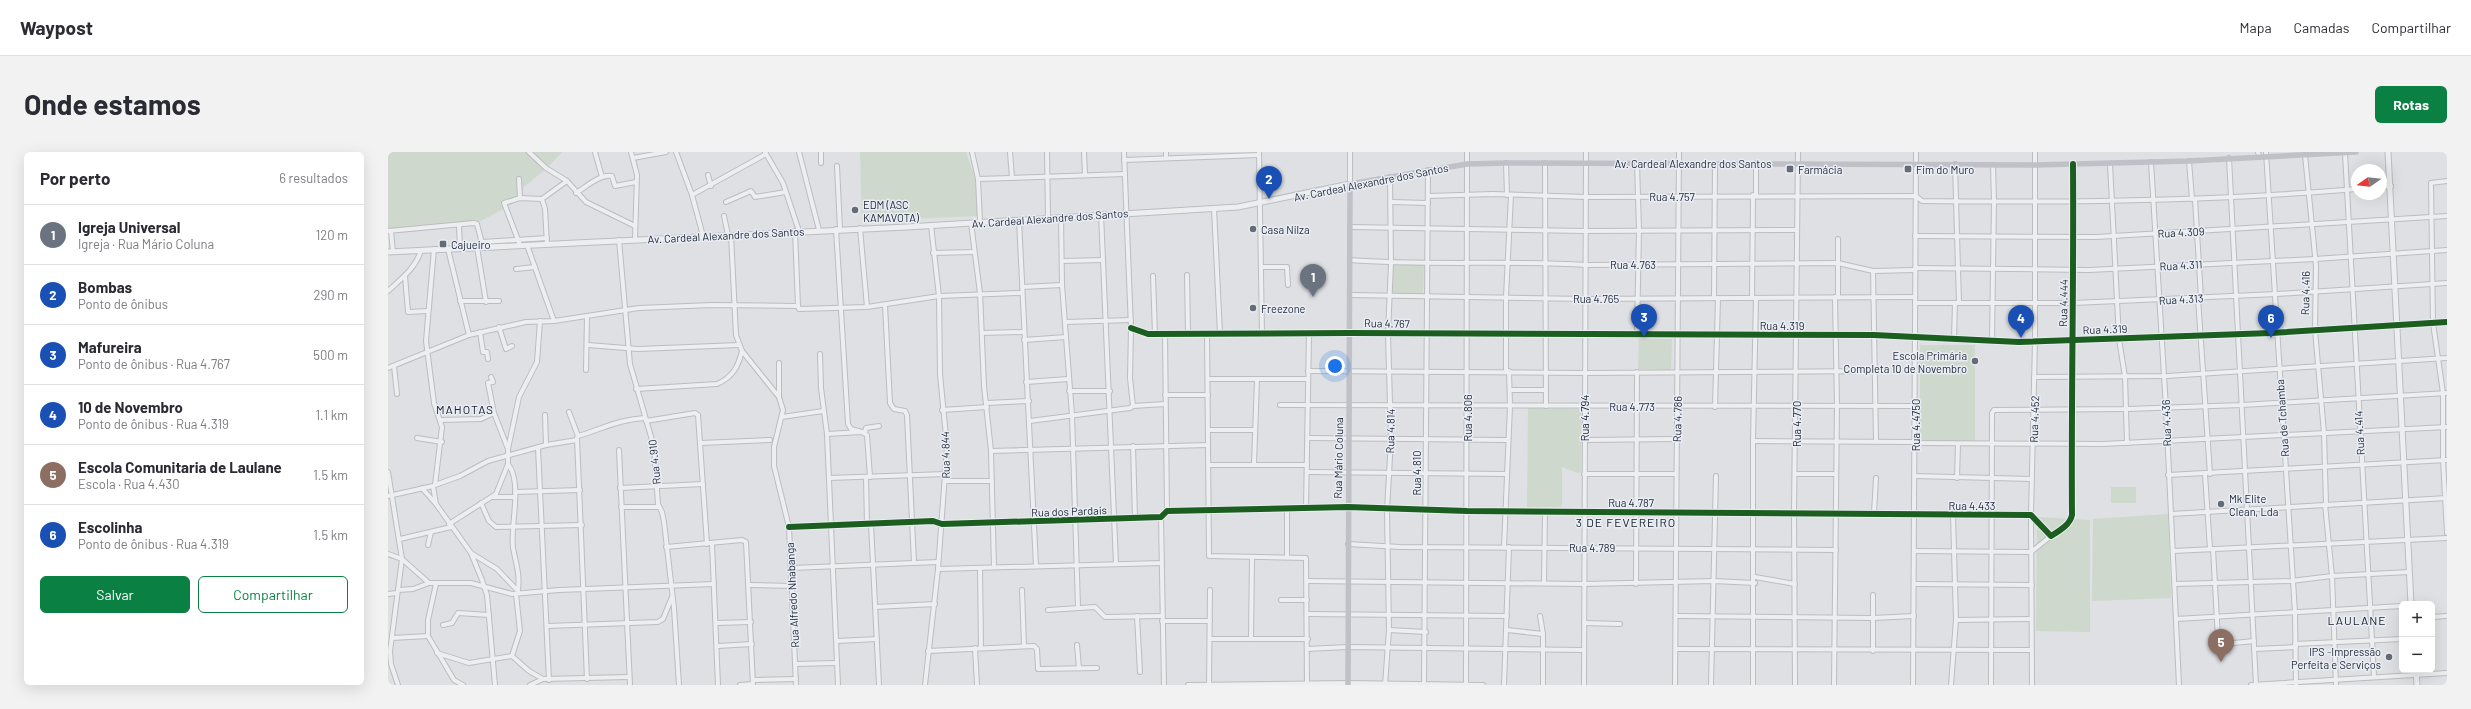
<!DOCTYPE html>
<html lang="pt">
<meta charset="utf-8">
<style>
body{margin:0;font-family:Barlow,sans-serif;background:#f2f2f3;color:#2b2b33}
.controls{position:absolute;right:12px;bottom:12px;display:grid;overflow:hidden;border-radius:6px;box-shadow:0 4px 16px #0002}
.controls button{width:36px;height:36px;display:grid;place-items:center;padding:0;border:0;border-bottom:1px solid #e1e1e2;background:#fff;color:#2b2b33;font:20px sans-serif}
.compass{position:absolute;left:1963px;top:12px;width:36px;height:36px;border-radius:50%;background:#fff;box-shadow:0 4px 16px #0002;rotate:256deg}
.you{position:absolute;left:947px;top:214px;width:14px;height:14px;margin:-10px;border:3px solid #fff;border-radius:50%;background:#1a73e8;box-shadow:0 0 0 6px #1a73e833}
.badge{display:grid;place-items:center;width:26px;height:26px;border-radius:50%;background:#0b8043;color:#fff;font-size:13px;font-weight:700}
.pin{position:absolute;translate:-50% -33px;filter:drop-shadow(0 1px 2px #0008)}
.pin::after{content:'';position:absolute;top:21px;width:14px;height:12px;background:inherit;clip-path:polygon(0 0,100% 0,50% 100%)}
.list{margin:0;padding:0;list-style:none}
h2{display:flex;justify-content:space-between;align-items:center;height:52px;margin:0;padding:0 16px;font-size:17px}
h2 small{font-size:13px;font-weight:400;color:#7c7c81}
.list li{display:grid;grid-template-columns:26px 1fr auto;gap:12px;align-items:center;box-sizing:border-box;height:60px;padding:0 16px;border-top:1px solid #e1e1e2}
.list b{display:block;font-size:15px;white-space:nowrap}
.list p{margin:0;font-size:13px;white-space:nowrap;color:#7c7c81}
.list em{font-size:13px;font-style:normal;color:#7c7c81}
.actions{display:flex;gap:8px;padding:12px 16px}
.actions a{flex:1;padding:9px 0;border:1px solid #0b8043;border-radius:6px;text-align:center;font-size:14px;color:#0b8043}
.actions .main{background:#0b8043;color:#fff}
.map{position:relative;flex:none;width:2059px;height:533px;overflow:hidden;border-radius:6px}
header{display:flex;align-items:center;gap:24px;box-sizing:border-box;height:56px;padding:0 20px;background:#fff;border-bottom:1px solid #e1e1e2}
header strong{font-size:19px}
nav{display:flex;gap:22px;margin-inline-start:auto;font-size:14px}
.intro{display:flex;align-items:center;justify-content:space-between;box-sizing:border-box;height:96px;padding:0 24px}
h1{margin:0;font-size:28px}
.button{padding:10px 18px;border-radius:6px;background:#0b8043;color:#fff;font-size:14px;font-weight:700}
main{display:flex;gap:24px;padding:0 24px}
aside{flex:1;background:#fff;border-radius:6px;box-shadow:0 4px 16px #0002}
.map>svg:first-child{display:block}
</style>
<header>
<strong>Waypost</strong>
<nav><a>Mapa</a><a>Camadas</a><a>Compartilhar</a></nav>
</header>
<div class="intro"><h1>Onde estamos</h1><a class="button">Rotas</a></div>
<main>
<aside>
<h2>Por perto<small>6 resultados</small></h2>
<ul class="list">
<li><span class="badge" style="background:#6b7280">1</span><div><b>Igreja Universal</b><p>Igreja · Rua Mário Coluna</p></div><em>120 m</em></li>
<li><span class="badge" style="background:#1a4fb4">2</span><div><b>Bombas</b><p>Ponto de ônibus</p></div><em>290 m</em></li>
<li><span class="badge" style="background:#1a4fb4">3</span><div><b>Mafureira</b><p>Ponto de ônibus · Rua 4.767</p></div><em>500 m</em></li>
<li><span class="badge" style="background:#1a4fb4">4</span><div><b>10 de Novembro</b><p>Ponto de ônibus · Rua 4.319</p></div><em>1.1 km</em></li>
<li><span class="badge" style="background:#8d6e63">5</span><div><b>Escola Comunitaria de Laulane</b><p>Escola · Rua 4.430</p></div><em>1.5 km</em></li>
<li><span class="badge" style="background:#1a4fb4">6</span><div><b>Escolinha</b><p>Ponto de ônibus · Rua 4.319</p></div><em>1.5 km</em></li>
</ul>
<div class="actions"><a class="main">Salvar</a><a>Compartilhar</a></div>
</aside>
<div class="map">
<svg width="2059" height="533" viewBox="0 0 2059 533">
<rect width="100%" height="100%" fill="#dee0e3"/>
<g fill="#ced8cd">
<path d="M0,0H174L160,15L136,35L126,51L91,70L56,72L20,80L0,81Z"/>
<path d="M472,0H578L589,32L590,64L474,69Z"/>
<path d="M1004,113H1036L1035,141H1004Z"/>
<path d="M1251,186L1284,187L1283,218L1250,217Z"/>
<path d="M1532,193H1587V292L1532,291Z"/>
<path d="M1140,256L1194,257L1193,320L1190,321L1174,315V355H1139Z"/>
<rect x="1723" y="335" width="25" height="16"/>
<path d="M1780,362L1783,446L1704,449L1705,367Z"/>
<path d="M1649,365L1702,368V480L1648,479Z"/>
</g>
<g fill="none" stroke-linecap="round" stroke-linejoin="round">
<defs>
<g id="minor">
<path d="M141,0L158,16L179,29L198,50L247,74"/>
<path d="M207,0L214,25"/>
<path d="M243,0L249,23L247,88"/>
<path d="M288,0L304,43L315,84"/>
<path d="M377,0L395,31L411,79"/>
<path d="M411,0L431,78"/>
<path d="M433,0V11"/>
<path d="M584,0L590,27L592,70"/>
<path d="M622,0L624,26"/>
<path d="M659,0L660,66"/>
<path d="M696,0L697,23"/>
<path d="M736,0L743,176L742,226L745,254"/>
<path d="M778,0V6"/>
<path d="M871,0L874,182"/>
<path d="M962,0V32"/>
<path d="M1870,0L1871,4"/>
<path d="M1878,0L1907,461L1908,533"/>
<path d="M1957,1L1986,524"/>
<path d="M1917,3L1928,114L1927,178L1936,281L1938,352"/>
<path d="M245,6L278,0"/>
<path d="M1841,6L1868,533"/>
<path d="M736,8L871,3"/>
<path d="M1801,9L1804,47"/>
<path d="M1763,10L1778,256L1791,533"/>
<path d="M1118,11L1119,43"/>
<path d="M1157,11L1158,254"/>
<path d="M1368,11V43"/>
<path d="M1567,12L1571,151"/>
<path d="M1722,12L1731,187L1737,225L1739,291"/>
<path d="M449,14L452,77"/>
<path d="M320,23L323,34"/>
<path d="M131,27L132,46"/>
<path d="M590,27L737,22"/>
<path d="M2059,29L2043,31L2045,171L2055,241V308L2059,381"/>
<path d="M1993,35L2003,34"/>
<path d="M188,41C198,35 212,22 224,24L227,34L248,30"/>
<path d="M304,43L378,2"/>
<path d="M1040,44L1105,42L1199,45L1528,44L1534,49C1679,51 1824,49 1969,37"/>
<path d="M1807,47L1813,146"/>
<path d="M338,50L363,39L367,45L398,40"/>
<path d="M1003,50L1040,51"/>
<path d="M826,56L832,182"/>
<path d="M713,62L728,411"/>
<path d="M336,64L340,83"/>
<path d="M673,65L674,133L684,263L690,455"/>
<path d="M631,68L648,414"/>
<path d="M583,71L592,141L596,234L603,299L606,415"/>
<path d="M71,73L72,96"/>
<path d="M962,75L1198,79L1408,78"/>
<path d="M472,76L479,155"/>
<path d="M448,77L460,272L463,277L474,280"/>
<path d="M0,79L86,71L89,72L95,95"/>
<path d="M3,79L5,100"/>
<path d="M407,79L410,154"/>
<path d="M343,83L348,183L354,199L391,245L395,258L386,295V314L401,375L408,533"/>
<path d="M1527,84L1708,85L2059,64"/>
<path d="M231,88L242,212L266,295L270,352L274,360L276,370L286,456L291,533"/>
<path d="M94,90L159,86"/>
<path d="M159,92L157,57L154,47L179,29"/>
<path d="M132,93L116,51L132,46L154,47"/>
<path d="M139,93L166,169"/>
<path d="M89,95L98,150"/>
<path d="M46,97L38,189L46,251L54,275L47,333L45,334L48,352L83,401L94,428L99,443L107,533"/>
<path d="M60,97L81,183"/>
<path d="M545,101L585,100"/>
<path d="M962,108C1040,114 1119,108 1198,113L1450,111L1485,119L1527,118"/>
<path d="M674,109L715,108"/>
<path d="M873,115H899L900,133"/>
<path d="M1527,116L1701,118L1927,107L2059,98"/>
<path d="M128,117L147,115"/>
<path d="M1485,119L1488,289"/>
<path d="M799,123L800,181"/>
<path d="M17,124L20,160L40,159"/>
<path d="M765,124L767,182"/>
<path d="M634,135L674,133"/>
<path d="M0,139C13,127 28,116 33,98"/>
<path d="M962,143L1197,147L1527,145"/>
<path d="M1450,145V87"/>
<path d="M1326,146L1327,12"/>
<path d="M1364,146L1365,43"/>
<path d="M1810,146L1822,322"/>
<path d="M72,149H111"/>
<path d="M1527,151H1685L1889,142L2059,131"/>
<path d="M497,153L502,251L506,257L517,259L519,263L526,411"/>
<path d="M677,170L743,168"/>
<path d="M111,175L118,197L124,194"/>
<path d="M743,176L760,182L962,181"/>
<path d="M92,180L95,200H99L100,207"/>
<path d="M594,181L635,180"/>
<path d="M777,182L779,359"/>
<path d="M819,182L821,404L918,406L919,533"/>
<path d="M1249,182L1251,78L1249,11"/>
<path d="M1566,187L1567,151"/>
<path d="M636,188L678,185"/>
<path d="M1604,189L1606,50L1605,13"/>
<path d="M200,193L250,197L351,193"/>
<path d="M432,202L433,236L439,282L450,533"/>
<path d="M6,214L9,242"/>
<path d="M0,216L81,183L138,170L166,169L251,156L324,153L410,154L411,157L479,155L551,144L633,141"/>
<path d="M198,218L199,164"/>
<path d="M920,219L1197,221L1487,219"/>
<path d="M1118,219V145L1123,43"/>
<path d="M1646,225L1779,224L2059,206"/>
<path d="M820,227H920"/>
<path d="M638,230L680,227"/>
<path d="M248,237L329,232C345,225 350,215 354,199"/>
<path d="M1122,238H1157"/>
<path d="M681,239H722"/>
<path d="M777,243H820"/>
<path d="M391,245V211"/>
<path d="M599,251L641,249"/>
<path d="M892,253L1527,254"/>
<path d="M1327,255L1330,146"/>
<path d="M554,258L599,255"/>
<path d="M181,260L190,284"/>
<path d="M157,263L158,293"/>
<path d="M394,265L435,259"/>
<path d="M53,268L93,267L106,261"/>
<path d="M258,269L307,261L310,263L319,392"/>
<path d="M642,269L742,256L745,254L777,252"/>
<path d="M820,278H866"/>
<path d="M477,281L478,276L491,274"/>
<path d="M439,282L474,280L479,283L482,325"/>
<path d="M29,286L54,290"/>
<path d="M920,286L1120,288"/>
<path d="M1196,288L1288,287"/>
<path d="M1365,289L1527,290"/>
<path d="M313,291L382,288"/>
<path d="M1527,291L1715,292L2059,275"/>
<path d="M745,294L747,366"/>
<path d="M150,296L161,528"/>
<path d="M120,297L131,245L149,210L152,169"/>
<path d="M231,298L242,533"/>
<path d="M603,299L820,293"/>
<path d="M120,312C135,331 122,373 125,396C128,412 132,421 130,438"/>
<path d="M866,312L869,228"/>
<path d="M821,313H919"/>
<path d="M0,320L14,407L2,499L3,512L10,533"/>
<path d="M919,320L1119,322"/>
<path d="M1196,322H1288"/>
<path d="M1407,322H1448"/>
<path d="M1817,322L1822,397"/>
<path d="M1780,323L2059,308"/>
<path d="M1527,324L1644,327"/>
<path d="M478,325L479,372"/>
<path d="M441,326L558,322"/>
<path d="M1569,326L1570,292"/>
<path d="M558,329H604"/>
<path d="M47,333L72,324L100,309L158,293L189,288"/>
<path d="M34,336L48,352"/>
<path d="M232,336L315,332"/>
<path d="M127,340L192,338"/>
<path d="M0,344L45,334"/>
<path d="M105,345H127"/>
<path d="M93,351L101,369L108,375L194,373"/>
<path d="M1937,352L1944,424L1948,533"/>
<path d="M233,355H271"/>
<path d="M918,356L921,182"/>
<path d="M1486,361L1488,326"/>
<path d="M1783,362L2059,346"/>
<path d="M773,365L776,533"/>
<path d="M61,372L108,342L120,312V297L106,261L100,231L105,230L103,225"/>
<path d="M483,372L491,533"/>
<path d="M401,375L545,369L554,372L773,365L779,359L960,355L1079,359L1643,363L1663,384C1671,379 1682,373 1684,363C1683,246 1686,129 1685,12"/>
<path d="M12,387L63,375"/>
<path d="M324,392L330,533"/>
<path d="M960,392L1012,395L1448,398"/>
<path d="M40,393L43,380"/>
<path d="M278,395L354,388L358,390L365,533"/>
<path d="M1116,395L1122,254L1121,219"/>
<path d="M1825,397L1830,486L1836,492L1866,489"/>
<path d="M1526,399L1643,400L1663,384"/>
<path d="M1785,399L2059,386"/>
<path d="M83,401L109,417L130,439"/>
<path d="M0,402L14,407L41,431H83L124,442L171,438L326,432"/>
<path d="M899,404V357"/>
<path d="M404,416L550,410"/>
<path d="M592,416L593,496"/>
<path d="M550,417L774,411"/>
<path d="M1367,425L1407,432"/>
<path d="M919,429L1195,432L1326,429L1367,431"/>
<path d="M1156,430L1157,360"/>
<path d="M48,432L40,468V484L66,528L75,533"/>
<path d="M1248,432L1249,220"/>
<path d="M1526,432L1644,433"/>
<path d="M1787,432L1903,429L1944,424L2021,420"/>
<path d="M361,433L404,434"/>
<path d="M10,438L25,437L41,431"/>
<path d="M634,438L636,494"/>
<path d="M0,442L9,441"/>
<path d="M1485,443V499"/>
<path d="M893,448H919"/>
<path d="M487,455L547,452"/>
<path d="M660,458L707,455L717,465L774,464"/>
<path d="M919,462L1119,464"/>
<path d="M749,464L752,520"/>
<path d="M1152,464L1155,482V533"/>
<path d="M1289,464L1485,466L1526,464"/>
<path d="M2044,465L2059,464"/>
<path d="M1788,467L2014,454"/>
<path d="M1568,468L1642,467"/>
<path d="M774,469H822"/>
<path d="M328,471L363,470"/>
<path d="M1196,471L1232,472"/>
<path d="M55,473L64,471L70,461L101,463"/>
<path d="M159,474L270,470L275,467L284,445"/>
<path d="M1001,478L1038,480"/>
<path d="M1119,478L1155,482"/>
<path d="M4,486L40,484"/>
<path d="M822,487H920"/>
<path d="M863,487L864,405"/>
<path d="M449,489L489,487"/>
<path d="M1907,492L2014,487"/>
<path d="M689,493L691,516"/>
<path d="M330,494L364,492"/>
<path d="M587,496L589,533"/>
<path d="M919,497L959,495L1196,498"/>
<path d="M1288,497L1642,498"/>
<path d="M1866,497L1908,495"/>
<path d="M540,499L646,494L649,497L650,517L709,516"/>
<path d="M49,501L81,511L124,504L141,519L155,527L241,525"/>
<path d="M124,504L132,479L128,442"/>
<path d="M407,512L449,511"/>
<path d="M199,527L189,286L190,284C214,277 232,267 257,266"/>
<path d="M365,528L408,527"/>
<path d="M142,533L155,527"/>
<path d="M352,533L365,532"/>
<path d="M537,533L550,417L559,295L552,222L551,144L543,73"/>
<path d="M800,533L960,531L1095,533"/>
<path d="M821,533L822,438"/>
<path d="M997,533L1001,478L999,358L1003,287L1000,182L1003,111L1002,25"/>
<path d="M1036,533L1040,18"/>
<path d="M1078,533L1079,0"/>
<path d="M1116,533L1121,395"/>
<path d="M1196,533L1198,0"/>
<path d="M1287,533L1291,0"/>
<path d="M1323,533L1328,324"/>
<path d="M1365,533V289L1368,146"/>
<path d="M1407,533L1406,361L1410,0"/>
<path d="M1446,533L1449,254L1447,145"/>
<path d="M1525,533L1528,0"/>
<path d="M1563,533L1568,468L1565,363"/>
<path d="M1603,533L1604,261L1606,258L1739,257L1854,253L2059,241"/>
<path d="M1644,533L1643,363L1647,189V0"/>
<path d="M1863,533L2059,521"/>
</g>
<g id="tertiary">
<path d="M2000,0L2023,452"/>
<path d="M0,100L519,75L850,55L962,32"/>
<path d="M962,181L1486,183L1631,190L1883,181L2059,170"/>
<path d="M2028,518L2029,533"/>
</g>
</defs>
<use href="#minor" stroke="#bbbdc1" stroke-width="6"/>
<use href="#tertiary" stroke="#bbbdc1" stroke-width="7"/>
<use href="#minor" stroke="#edeef0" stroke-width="4"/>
<use href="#tertiary" stroke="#edeef0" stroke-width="5"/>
<path stroke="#bfc1c6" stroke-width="5.5" d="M960,533L962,32L1079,12L1118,11L1647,13L1801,9L1968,0"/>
<defs>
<g id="cycleway">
<path d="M743,176L760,182L962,181L1486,183L1631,190L1883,181L2059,170"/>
<path d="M401,375L545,369L554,372L773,365L779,359L960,355L1079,359L1643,363L1663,384C1671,379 1682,373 1684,363C1683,246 1686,129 1685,12"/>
</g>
</defs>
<use href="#cycleway" stroke="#eaeef4" stroke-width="8"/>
<use href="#cycleway" stroke="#1b5e20" stroke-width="6"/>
</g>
<g fill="#656b77" stroke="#eaeef4" stroke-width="1.5">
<rect x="1398" y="13" width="8" height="8" rx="2"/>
<rect x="1516" y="13" width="8" height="8" rx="2"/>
<circle cx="467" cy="58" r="4"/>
<circle cx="865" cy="77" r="4"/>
<rect x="51" y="88" width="8" height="8" rx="2"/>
<circle cx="865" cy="156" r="4"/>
<circle cx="1587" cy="209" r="4"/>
<circle cx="1833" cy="352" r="4"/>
<circle cx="2001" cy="505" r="4"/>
</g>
<g text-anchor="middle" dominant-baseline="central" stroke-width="3" stroke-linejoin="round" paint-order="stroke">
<g font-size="11" fill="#242c3d" stroke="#eaeef4">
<text x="1305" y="11">Av. Cardeal Alexandre dos Santos</text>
<text transform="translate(983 30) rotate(-11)">Av. Cardeal Alexandre dos Santos</text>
<text x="1284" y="44">Rua 4.757</text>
<text transform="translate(662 66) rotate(-4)">Av. Cardeal Alexandre dos Santos</text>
<text transform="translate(1793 80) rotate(-3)">Rua 4.309</text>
<text transform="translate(338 83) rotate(-3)">Av. Cardeal Alexandre dos Santos</text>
<text x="1245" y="112">Rua 4.763</text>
<text transform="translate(1793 113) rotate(-3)">Rua 4.311</text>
<text transform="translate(1917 141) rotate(-89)">Rua 4.416</text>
<text x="1208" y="146">Rua 4.765</text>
<text transform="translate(1793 147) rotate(-3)">Rua 4.313</text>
<text transform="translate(1675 151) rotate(-89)">Rua 4.444</text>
<text transform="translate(999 171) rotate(1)">Rua 4.767</text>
<text x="1394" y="173">Rua 4.319</text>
<text transform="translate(1717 177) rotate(-2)">Rua 4.319</text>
<text x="1244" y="254">Rua 4.773</text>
<text transform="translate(1079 266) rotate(-90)">Rua 4.806</text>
<text transform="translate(1196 266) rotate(-90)">Rua 4.794</text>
<text transform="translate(1894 266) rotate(-94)">Rua de Tchamba</text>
<text transform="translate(1289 267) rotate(-89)">Rua 4.786</text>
<text transform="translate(1646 267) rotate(-88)">Rua 4.452</text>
<text transform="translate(1778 271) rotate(-92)">Rua 4.436</text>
<text transform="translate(1408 272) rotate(-90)">Rua 4.770</text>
<text transform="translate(1527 273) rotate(-90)">Rua 4.4750</text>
<text transform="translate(1002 279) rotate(-89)">Rua 4.814</text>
<text transform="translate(1971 281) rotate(-93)">Rua 4.414</text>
<text transform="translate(557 303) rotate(-91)">Rua 4.844</text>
<text transform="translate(950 306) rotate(-89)">Rua Mário Coluna</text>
<text transform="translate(266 310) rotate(-96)">Rua 4.910</text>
<text transform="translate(1028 321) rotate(-90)">Rua 4.810</text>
<text x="1243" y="350">Rua 4.787</text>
<text x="1584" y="353">Rua 4.433</text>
<text transform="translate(681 359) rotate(-2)">Rua dos Pardais</text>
<text x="1204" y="395">Rua 4.789</text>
<text transform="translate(404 443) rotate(-93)">Rua Alfredo Nhabanga</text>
</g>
<g font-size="11" fill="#242c3d" stroke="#eaeef4" text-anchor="start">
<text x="1410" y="17">Farmácia</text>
<text x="1528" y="17">Fim do Muro</text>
<text x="475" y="52">EDM (ASC<tspan x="475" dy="13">KAMAVOTA)</tspan></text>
<text x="873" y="77">Casa Nilza</text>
<text x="63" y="92">Cajueiro</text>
<text x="873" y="156">Freezone</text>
<text x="1579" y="203" text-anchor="end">Escola Primária<tspan x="1579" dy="13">Completa 10 de Novembro</tspan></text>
<text x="1841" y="346">Mk Elite<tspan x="1841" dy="13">Clean, Lda</tspan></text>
<text x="1993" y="499" text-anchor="end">IPS -Impressão<tspan x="1993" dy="13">Perfeita e Serviços</tspan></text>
</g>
<g font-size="12" letter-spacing="1" fill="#161d2d" stroke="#eaeef4">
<text x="77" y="257">MAHOTAS</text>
<text x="1238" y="370">3 DE FEVEREIRO</text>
<text x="1969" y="468">LAULANE</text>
</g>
</g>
</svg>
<div class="controls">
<button>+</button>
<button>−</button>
</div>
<svg class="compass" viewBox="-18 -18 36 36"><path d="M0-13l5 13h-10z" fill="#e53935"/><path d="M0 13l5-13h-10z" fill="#7c7c81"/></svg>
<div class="you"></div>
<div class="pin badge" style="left:925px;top:145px;background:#6b7280">1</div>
<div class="pin badge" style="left:881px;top:47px;background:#1a4fb4">2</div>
<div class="pin badge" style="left:1256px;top:185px;background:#1a4fb4">3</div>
<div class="pin badge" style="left:1633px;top:186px;background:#1a4fb4">4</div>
<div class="pin badge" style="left:1833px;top:510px;background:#8d6e63">5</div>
<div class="pin badge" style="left:1883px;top:186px;background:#1a4fb4">6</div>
</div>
</main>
